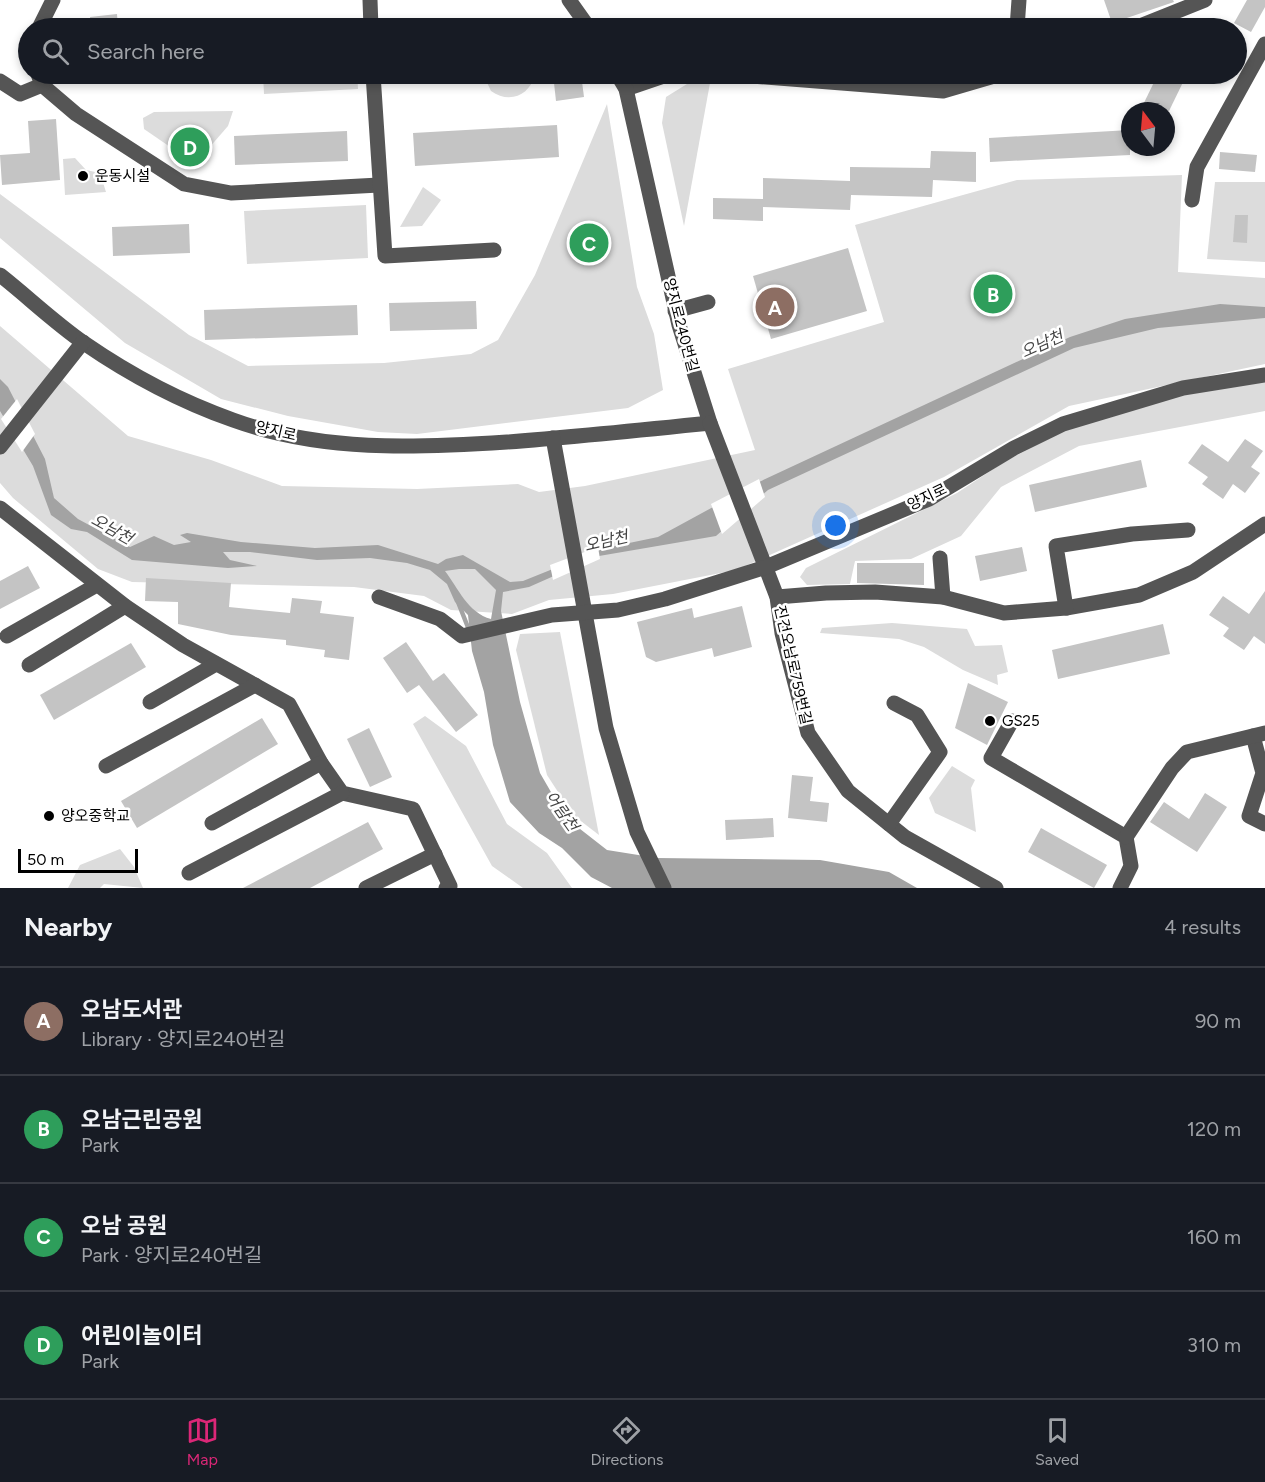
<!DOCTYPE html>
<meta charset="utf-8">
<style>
body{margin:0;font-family:Figtree,"Noto Sans KR",sans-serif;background:#20242c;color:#f1f3f6}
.compass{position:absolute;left:1121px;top:102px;width:54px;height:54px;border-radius:50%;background:#171b24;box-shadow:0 3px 9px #0003;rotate:344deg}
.scale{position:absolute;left:18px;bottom:15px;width:120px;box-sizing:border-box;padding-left:6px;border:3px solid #000;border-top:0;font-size:16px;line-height:21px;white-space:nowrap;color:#000;-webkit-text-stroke:4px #fff;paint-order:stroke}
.you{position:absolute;left:836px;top:526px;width:21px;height:21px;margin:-15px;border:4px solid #fff;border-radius:50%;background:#1a73e8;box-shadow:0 0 0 9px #1a73e833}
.badge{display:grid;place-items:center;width:39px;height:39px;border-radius:50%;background:#db2777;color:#fff;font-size:20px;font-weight:700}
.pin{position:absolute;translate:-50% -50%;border:3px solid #fff;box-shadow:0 2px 6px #0006}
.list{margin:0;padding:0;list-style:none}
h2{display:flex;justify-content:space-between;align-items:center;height:78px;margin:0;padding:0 24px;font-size:26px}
h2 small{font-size:20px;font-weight:400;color:#9ea1a6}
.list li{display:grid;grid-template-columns:39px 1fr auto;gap:18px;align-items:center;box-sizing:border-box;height:108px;padding:0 24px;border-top:2px solid #363941}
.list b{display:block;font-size:22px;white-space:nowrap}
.list p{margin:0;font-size:20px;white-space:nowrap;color:#9ea1a6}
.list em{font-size:20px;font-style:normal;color:#9ea1a6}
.icon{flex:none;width:33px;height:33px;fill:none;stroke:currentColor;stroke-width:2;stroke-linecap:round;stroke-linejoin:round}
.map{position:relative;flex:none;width:1265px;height:888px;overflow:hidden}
.search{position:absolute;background:#171b24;box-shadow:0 3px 9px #0003;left:18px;right:18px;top:18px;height:66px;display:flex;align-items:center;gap:15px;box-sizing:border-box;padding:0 21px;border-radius:33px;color:#9ea1a6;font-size:22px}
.sheet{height:510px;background:#171b24}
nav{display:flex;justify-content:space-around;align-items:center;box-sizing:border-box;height:84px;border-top:2px solid #363941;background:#171b24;font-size:16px;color:#9ea1a6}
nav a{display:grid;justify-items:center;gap:3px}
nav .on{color:#db2777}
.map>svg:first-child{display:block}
</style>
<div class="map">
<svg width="1265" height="888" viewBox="0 0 1265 888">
<rect width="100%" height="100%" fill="#fff"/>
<g fill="#dcdcdc">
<path d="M263,74H357L358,89L264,94Z"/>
<path d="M483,74H535C530,96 509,104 491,91Z"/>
<path d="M710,83L684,226L662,123L666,97L687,84Z"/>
<path d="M607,104L637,287L654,334L663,390L628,408L417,434L378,432L288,416L221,399L125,343L0,238V194L189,335L248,366L384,363L471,354L498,340L535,275Z"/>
<path d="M233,111L228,126L195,164L144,129L143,118L154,112Z"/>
<path d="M75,158L86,170L100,173L106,192L65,195L63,159Z"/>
<path d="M1182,175L1178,272L1265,278V364L1069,406L944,477L736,570L613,594L549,600L512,614L451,610L424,596L354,587L132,582L98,569L13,498L0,483V326L128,436L211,460L282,486L417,489L518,484L539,492L585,486L755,450L728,369L884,322L855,225L1017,180Z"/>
<path d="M1215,182H1265V262L1207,259Z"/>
<path d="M423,187L441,200L422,226L400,227Z"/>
<path d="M366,205L368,258L247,264L244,211Z"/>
<path d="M1265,382V411L1079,446L1001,487L961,536L911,559L855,561L850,584L807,585L800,577L806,568L957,493L1004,462L1066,430L1190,393Z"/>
<path d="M892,623L967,629L975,646L1002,645L1008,672L997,675L998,685L963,670L924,647L899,639L820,633L822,628Z"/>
<path d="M560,632L599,835L573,815L547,775L516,650L520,634Z"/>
<path d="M425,716L466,746L507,824L547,853L572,888H523L492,866L413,724Z"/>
<path d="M952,766L975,780L971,788L976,832L935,813L929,798Z"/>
<path d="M120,849L134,867L143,888L104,884L100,888H68L80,865Z"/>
</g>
<path fill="#a3a3a3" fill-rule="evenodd" d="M1220,304L1265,307V318L1158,328L1074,348L768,490L716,536L599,556L529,587L503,592L501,611L520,702L540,773L566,818L607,850L657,858L820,860L889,872L917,888H612L591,877L562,848L539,833L510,802L493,745L484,692L472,651L468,615L455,602L447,584L430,570L407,563L370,558L317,560L250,552H223L230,560L257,566L228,568L132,560L87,532L71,529L51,515L33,466L0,411V379L8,387L45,459L54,498L78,519L130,547L154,536L174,545L191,542L180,535L187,533L241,542L315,548L378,545L438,564L446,559L463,555L510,582L523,581L605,548L658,537L759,482L1070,337L1125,319ZM459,569H475L496,590L491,619C468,613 458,588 445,571Z"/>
<g fill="#fff">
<path d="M17,399L35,434L22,452L1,419Z"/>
<path d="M759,479L765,497L722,534L711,504Z"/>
<path d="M598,547L600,559L553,580L550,565Z"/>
</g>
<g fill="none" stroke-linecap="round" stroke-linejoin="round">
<path stroke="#a3a3a3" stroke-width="4.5" d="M458,602L469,630"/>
</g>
<g fill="#c4c4c4">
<path d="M1104,0H1173L1174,2L1112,23Z"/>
<path d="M1247,0H1265V7L1251,32L1234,23Z"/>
<path d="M117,14L118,28H92L90,17Z"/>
<path d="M553,74H581L584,97L556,101Z"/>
<path d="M1158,74H1187L1169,111H1140Z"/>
<path d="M56,119L60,180L2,185L0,155L30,153L28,121Z"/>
<path d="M557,125L559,157L415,166L413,133Z"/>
<path d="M1130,130V155L990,162L989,138Z"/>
<path d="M347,131L348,161L235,165L234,136Z"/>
<path d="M931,151L976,152V182L933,180L932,197L851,195L850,210L763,207V221L713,219V198L763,199V178L850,181V167L930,168Z"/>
<path d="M1220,152L1257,155L1255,172L1219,169Z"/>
<path d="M1235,215H1248L1247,243L1233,242Z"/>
<path d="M189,224L190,253L113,256L112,227Z"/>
<path d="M848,248L867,311L771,339L753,276Z"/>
<path d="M476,301L477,329L390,331L389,303Z"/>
<path d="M357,305L358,335L205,340L204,310Z"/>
<path d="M1245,439L1263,451L1251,467L1260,473L1245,493L1233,484L1223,499L1202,484L1208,477L1188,463L1202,444L1228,462Z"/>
<path d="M1141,460L1147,487L1035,512L1029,485Z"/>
<path d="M1022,547L1027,571L980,581L975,556Z"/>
<path d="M857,563H924V585L857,583Z"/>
<path d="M28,566L40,588L0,609V581Z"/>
<path d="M146,578L231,583L229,607L290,613L292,598L322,601L320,613L354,617L349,660L324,657L325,650L286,645V640L231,635L178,624V602L145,601Z"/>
<path d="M1265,591V644L1254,636L1244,650L1223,636L1229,628L1209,615L1223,596L1249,614Z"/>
<path d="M742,606L752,647L714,657L712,648L656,662L646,657L637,622L692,608L694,618Z"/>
<path d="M1163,624L1170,654L1058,679L1052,650Z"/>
<path d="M406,642L433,681L444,673L478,715L456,732L419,685L407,693L383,658Z"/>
<path d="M131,643L146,667L54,720L40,695Z"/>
<path d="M968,683L1008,702L987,745L955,728Z"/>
<path d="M262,718L278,744L137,828L121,801Z"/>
<path d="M369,728L392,777L370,787L347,739Z"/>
<path d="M792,775L813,777L810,801L829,803L827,822L788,818Z"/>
<path d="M1205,793L1227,807L1197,852L1150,822L1164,802L1189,819Z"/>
<path d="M773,818L774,837L726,840L725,820Z"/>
<path d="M368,822L383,849L310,888H243Z"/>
<path d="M1041,828L1107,865L1094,888L1028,852Z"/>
</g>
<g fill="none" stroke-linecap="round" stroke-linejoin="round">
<g stroke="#555" stroke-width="15">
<path d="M370,0L371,28"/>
<path d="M569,0L589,28"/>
<path d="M39,28L53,0"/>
<path d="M1017,28L1019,0"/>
<path d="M1135,28L1205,0"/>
<path d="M38,74L42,85L76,114L184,184L231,193L379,185"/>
<path d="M373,74L385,256L494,250"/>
<path d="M726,74L943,91L1001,74"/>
<path d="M0,81L20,94L42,85"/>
<path d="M626,89L670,74"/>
<path d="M1192,200L1197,167L1265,44"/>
<path d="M0,275C28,297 55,323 84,343C129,374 182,402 233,420C321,452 415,448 507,442C575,437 642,430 710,423L679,325L626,89L617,74"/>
<path d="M675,311L708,302"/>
<path d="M710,423L777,597L782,633L808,733L848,791L905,837L996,888"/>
<path d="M553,438L606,728L637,832L664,888"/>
<path d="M0,447L83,342"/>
<path d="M0,508L125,606L183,645L289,704L321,763L342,793L413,809L450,886L446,888"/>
<path d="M940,558L943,597"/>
<path d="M379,597L440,619L462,636L552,615L618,610L665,599L766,567L929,499L1014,448L1063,424L1183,388L1265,375"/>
<path d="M777,597L826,593L875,592L943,597L1004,613L1066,608L1139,595L1193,572L1265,524"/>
<path d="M1066,608L1056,546L1132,534L1188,530"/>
<path d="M7,636L95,586"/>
<path d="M29,665L125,606"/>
<path d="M150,702L216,664"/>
<path d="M1012,721L991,758L1126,837L1131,866L1120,888"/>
<path d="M1253,736L1263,773L1249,816L1265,824"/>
<path d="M106,766L255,685"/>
<path d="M212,823L321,763"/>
<path d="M889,824L940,752L917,715L894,703"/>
<path d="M1126,837L1172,768L1187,752L1265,733"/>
<path d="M189,873L342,793"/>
<path d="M366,888L435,854"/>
</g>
</g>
<g fill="#000" stroke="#fff" stroke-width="2">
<circle cx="83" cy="176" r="6"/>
<circle cx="990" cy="721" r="6"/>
<circle cx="49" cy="816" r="6"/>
</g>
<g text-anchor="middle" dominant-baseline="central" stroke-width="5" stroke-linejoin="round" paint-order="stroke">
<g font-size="15" fill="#000" stroke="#fff" text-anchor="start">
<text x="95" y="176">운동시설</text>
<text x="1002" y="721">GS25</text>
<text x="61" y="816">양오중학교</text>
</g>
<g font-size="15" fill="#000" stroke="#fff">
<text transform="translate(681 325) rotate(75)">양지로240번길</text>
<text transform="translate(276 431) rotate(13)">양지로</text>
<text transform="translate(927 497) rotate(-26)">양지로</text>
<text transform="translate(793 665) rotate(77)">진건오남로759번길</text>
</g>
<g font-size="16" font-style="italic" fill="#444" stroke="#fff">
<text transform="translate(1042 344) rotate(-24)">오남천</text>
<text transform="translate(112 529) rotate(29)">오남천</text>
<text transform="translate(606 541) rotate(-13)">오남천</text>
<text transform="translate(562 811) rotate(55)">어람천</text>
</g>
</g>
</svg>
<svg class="compass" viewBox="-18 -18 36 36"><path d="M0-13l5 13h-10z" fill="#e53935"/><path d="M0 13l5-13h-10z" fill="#9ea1a6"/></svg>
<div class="scale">50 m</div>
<div class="you"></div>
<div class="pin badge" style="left:775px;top:307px;background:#8d6e63">A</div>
<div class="pin badge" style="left:993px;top:294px;background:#2e9e5b">B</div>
<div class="pin badge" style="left:589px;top:243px;background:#2e9e5b">C</div>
<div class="pin badge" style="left:190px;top:147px;background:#2e9e5b">D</div>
<div class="search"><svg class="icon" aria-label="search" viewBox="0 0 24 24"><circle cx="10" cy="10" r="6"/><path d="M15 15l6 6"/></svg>Search here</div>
</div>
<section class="sheet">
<h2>Nearby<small>4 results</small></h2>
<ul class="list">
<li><span class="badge" style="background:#8d6e63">A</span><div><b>오남도서관</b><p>Library · 양지로240번길</p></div><em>90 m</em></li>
<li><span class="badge" style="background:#2e9e5b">B</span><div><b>오남근린공원</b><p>Park</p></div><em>120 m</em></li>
<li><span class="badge" style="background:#2e9e5b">C</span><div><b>오남 공원</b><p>Park · 양지로240번길</p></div><em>160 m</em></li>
<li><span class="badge" style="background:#2e9e5b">D</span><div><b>어린이놀이터</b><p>Park</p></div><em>310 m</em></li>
</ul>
</section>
<nav>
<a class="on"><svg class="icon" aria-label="map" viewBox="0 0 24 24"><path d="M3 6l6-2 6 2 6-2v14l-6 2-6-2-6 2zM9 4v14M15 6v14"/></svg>Map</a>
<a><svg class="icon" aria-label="directions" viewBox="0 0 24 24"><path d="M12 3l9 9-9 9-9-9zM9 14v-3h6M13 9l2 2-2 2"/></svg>Directions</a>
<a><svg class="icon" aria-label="saved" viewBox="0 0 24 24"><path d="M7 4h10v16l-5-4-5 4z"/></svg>Saved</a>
</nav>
